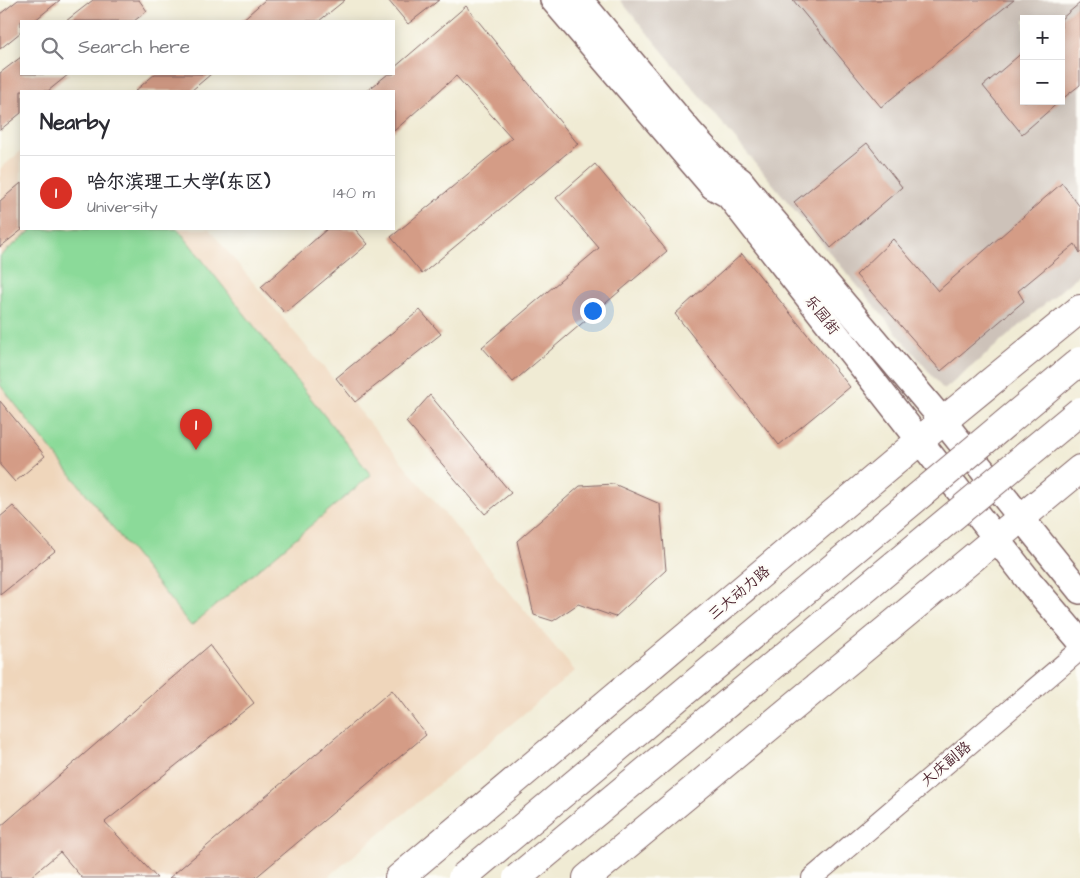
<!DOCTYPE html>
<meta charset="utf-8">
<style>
body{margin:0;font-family:"Architects Daughter","LXGW WenKai TC",sans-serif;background:#f7f7f7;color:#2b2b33}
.controls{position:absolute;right:15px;top:15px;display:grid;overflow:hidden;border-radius:0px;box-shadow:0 2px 12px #0003}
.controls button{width:45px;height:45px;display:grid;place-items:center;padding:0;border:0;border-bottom:1px solid #e1e1e2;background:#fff;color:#2b2b33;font:25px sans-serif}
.you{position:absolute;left:592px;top:310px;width:18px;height:18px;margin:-12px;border:4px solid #fff;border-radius:50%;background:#1a73e8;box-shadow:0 0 0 8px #1a73e833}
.badge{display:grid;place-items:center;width:32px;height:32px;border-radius:50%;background:#d93025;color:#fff;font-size:16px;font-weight:700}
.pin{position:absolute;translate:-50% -41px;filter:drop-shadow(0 1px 2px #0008)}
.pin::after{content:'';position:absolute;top:26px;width:18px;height:15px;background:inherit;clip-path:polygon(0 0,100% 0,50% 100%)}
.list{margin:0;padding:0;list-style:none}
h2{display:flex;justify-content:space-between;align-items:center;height:65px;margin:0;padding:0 20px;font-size:21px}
h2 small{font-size:16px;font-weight:400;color:#7c7c81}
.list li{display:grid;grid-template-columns:32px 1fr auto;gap:15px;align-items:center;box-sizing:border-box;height:75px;padding:0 20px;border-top:1px solid #e1e1e2}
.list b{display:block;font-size:19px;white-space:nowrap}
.list p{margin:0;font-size:16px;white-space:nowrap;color:#7c7c81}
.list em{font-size:16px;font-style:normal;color:#7c7c81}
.icon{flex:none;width:28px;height:28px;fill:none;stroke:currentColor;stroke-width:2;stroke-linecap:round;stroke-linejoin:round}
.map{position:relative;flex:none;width:1080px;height:878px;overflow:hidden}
.search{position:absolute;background:#fff;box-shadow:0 2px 12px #0003;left:20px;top:20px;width:375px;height:55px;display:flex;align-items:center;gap:12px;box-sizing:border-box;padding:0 18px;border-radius:0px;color:#7c7c81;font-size:19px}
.panel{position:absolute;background:#fff;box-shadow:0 2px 12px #0003;left:20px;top:90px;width:375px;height:140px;border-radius:0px}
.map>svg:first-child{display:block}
</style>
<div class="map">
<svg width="1080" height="878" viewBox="0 0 1080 878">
<rect width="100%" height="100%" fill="#fdfcf7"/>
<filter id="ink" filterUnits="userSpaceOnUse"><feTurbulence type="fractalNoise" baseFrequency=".02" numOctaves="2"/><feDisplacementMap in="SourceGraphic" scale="10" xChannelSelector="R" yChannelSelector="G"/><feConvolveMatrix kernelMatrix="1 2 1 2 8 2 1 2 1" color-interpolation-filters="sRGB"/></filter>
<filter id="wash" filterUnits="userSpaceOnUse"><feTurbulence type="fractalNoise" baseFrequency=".0096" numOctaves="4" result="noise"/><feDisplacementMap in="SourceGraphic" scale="20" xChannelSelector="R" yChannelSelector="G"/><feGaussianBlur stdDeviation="1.12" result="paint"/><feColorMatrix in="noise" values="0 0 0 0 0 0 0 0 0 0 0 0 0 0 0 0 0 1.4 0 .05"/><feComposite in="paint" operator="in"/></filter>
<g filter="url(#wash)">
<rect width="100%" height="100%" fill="#f0ebd4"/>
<path fill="#efd6bb" d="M21,151V229H209L575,671L327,878H0V169Z"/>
<path fill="#cdc2b9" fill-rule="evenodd" d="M620,0H1080V274L944,390ZM1024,19H1061V101H1024Z"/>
<path fill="#8bda99" stroke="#6a7c62" d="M33,229H178L371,475L191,626L0,385V256Z"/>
<g id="blocks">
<g fill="#d49c86">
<path d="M18,0H60L34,21H21V32L0,49V14Z"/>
<path d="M93,0H139L147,11L134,21H66Z"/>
<path d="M265,0H345L319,21H241Z"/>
<path d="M388,0H439L408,24Z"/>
<path d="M793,0H1014L881,107Z"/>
<path d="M1080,3V85L1061,100V19Z"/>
<path d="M466,6L578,144L422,274L391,237L512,138L456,76L394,131V91H367L388,74H394V68Z"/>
<path d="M1024,51V101H1060L1022,134L983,86Z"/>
<path d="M21,57V74H69L48,91H21V113L0,130V73Z"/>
<path d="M155,74H211L191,91H135Z"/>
<path d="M867,143L902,187L831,248L794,202Z"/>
<path d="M595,164L667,251L513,382L482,347L599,248L556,198Z"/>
<path d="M21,183V229H23L0,247V201Z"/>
<path d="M1062,183L1080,207V253L1075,244L1018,291L1024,301L941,371L856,275L893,239L938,291Z"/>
<path d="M327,229H355L368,244L285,313L261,287Z"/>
<path d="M742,254L850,387L779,445L675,314Z"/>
<path d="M420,310L441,334L355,402L336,378Z"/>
<path d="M430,395L511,493L485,514L406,422Z"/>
<path d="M0,401L45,456L15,482L0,465Z"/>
<path d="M614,484L660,504L666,570L615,617L578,604L553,621L534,615L517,541L580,486Z"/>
<path d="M13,506L55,551L0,595V517Z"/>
<path d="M210,645L254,703L105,822L157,878H82L60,852L29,878H0V827Z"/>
<path d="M392,690L426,735L255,878H169Z"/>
</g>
</g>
</g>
<g filter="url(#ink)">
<use href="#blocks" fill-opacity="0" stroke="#846666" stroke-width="1"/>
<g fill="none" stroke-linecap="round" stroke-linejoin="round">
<defs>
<path id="minor" d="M812,878L1080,650"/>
<g id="major">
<path d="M553,0L712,186L728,195L1030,582L1080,641"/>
<path d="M580,0L691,133L720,165L741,181L753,196L943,421L1080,591"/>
</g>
<g id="highway">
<path d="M399,878L943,421L1080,309"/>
<path d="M587,878L1080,469"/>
</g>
</defs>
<use href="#minor" stroke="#846666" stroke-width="22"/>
<use href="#major" stroke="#846666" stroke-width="28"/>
<use href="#highway" stroke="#846666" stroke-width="30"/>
<use href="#minor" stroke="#fff" stroke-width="20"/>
<use href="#major" stroke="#fff" stroke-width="25"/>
<use href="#highway" stroke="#fff" stroke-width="28"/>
<defs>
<g id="highway-bridge">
<path d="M462,878L1080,361"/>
<path d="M517,878L1080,411"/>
</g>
</defs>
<use href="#highway-bridge" stroke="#846666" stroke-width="30" stroke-linecap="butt"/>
<use href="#highway-bridge" stroke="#fff" stroke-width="28"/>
</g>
</g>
<g text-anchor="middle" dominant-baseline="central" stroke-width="4" stroke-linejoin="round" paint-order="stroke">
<g font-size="15" fill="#4a1f2b" stroke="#fdfcf7">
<text transform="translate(822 315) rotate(52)">乐园街</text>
<text transform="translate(739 593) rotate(-40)">三大动力路</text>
<text transform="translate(946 764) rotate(-40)">大庆副路</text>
</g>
</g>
</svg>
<div class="controls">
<button>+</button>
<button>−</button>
</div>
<div class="you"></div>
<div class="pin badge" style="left:196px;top:450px">1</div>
<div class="search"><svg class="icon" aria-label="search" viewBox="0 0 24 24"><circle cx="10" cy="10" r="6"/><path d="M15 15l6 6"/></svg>Search here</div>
<section class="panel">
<h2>Nearby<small></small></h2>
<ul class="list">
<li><span class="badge">1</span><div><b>哈尔滨理工大学(东区)</b><p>University</p></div><em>140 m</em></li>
</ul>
</section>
</div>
